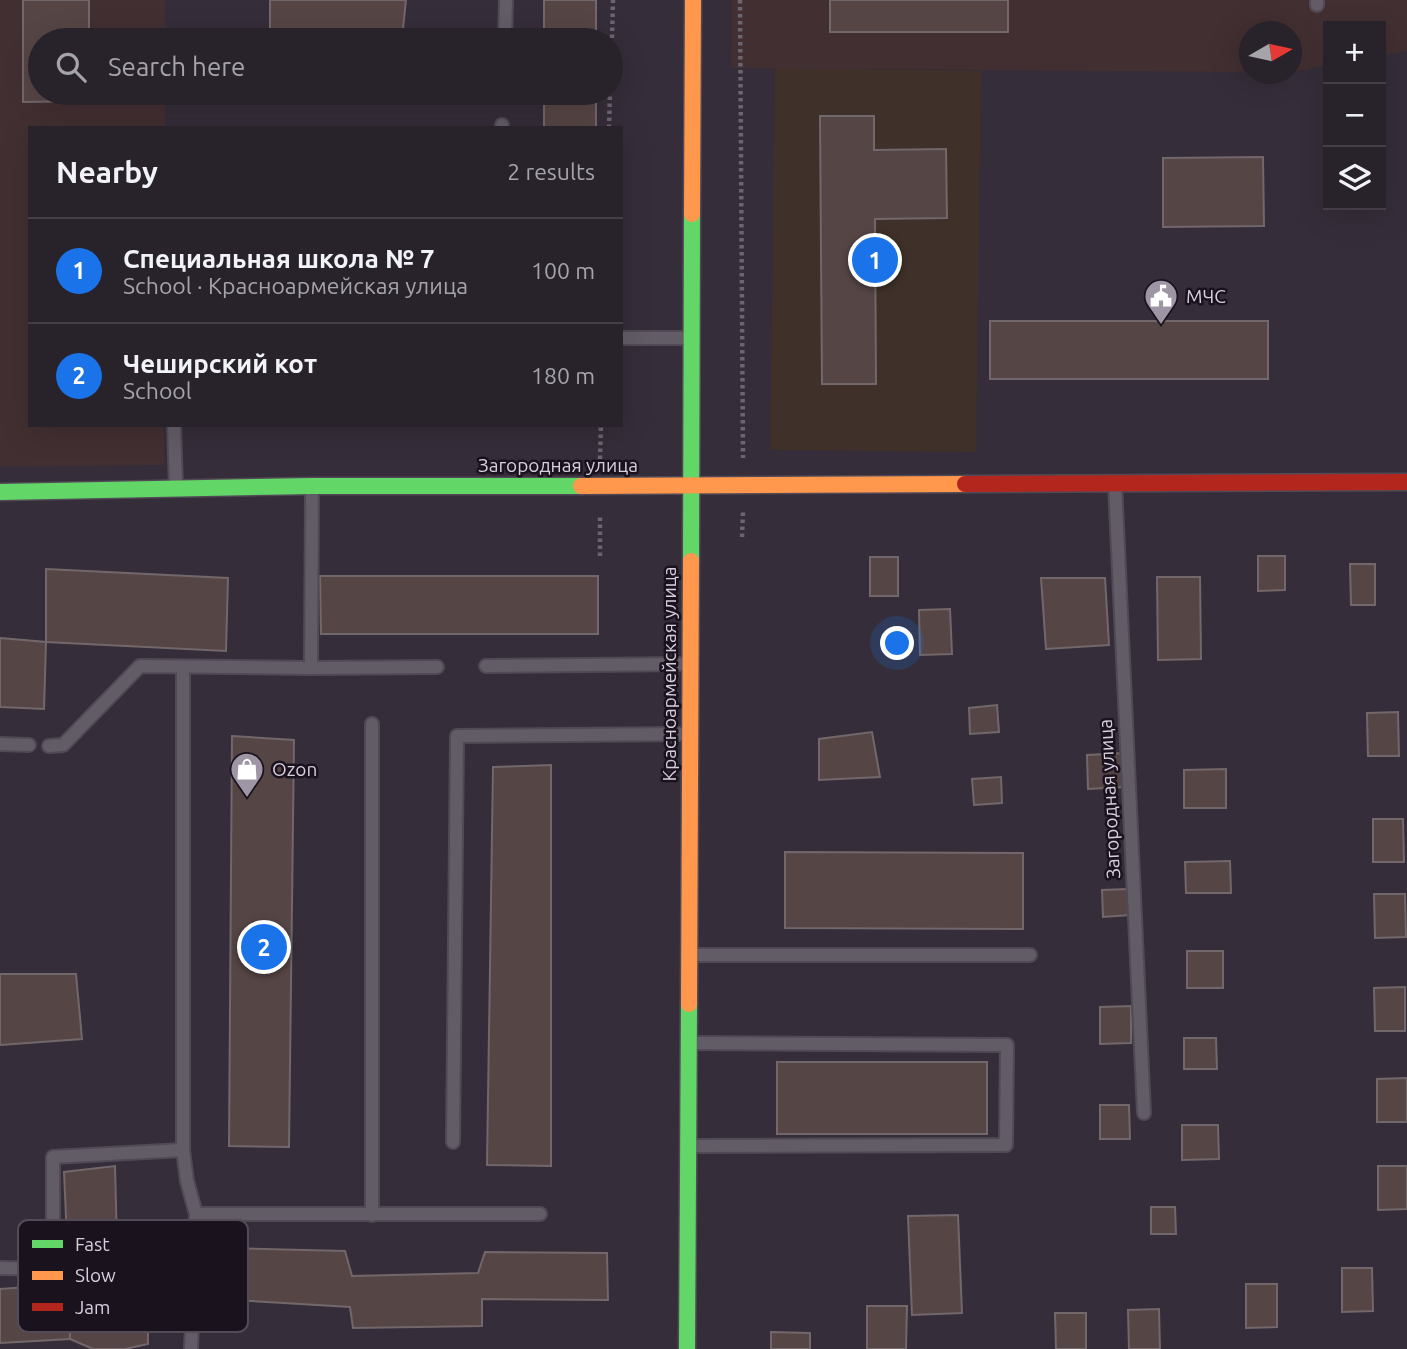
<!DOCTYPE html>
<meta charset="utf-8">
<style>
body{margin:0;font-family:Ubuntu,sans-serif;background:#302a33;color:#f1f3f6}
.controls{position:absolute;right:21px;top:21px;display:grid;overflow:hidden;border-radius:0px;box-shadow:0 7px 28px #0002}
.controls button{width:63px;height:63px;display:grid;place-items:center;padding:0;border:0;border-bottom:2px solid #443f47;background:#28222b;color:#f1f3f6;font:35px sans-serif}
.compass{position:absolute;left:1239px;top:21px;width:63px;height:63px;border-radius:50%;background:#28222b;box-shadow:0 7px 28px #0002;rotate:81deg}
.you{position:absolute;left:898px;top:644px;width:24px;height:24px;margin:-18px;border:5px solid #fff;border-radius:50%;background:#1a73e8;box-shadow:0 0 0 10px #1a73e833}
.badge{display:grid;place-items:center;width:46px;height:46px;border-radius:50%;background:#1a73e8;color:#fff;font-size:23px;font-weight:700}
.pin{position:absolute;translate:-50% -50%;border:4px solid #fff;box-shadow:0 2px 7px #0006}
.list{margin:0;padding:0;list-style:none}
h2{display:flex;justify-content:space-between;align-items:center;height:91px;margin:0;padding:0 28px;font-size:30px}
h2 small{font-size:23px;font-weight:400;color:#a5a4a9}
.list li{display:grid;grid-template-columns:46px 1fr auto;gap:21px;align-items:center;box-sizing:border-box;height:105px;padding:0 28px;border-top:2px solid #443f47}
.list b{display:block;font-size:26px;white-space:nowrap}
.list p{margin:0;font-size:23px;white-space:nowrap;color:#a5a4a9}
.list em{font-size:23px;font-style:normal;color:#a5a4a9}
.icon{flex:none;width:38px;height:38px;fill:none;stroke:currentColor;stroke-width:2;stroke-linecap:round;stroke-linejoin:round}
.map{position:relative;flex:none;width:1407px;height:1349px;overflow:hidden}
.search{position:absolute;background:#28222b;box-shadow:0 7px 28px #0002;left:28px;top:28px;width:595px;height:77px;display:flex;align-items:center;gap:18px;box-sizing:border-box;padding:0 24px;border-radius:38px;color:#a5a4a9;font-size:26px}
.panel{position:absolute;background:#28222b;box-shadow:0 7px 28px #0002;left:28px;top:126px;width:595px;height:301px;border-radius:0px}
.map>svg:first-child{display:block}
</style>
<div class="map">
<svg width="1407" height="1349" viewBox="0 0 1407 1349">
<rect width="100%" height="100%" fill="#352d39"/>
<path fill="#3f3129" d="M775,68L981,71L976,452L770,450Z"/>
<g fill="#422f32">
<path d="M0,0H165V40H40V93H165V128H30V425H164V465L0,467Z"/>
<path d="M732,0H1407V51L1381,56V26H1328V65L1293,72H1292V32H1250L1249,72L731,68Z"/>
</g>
<g fill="#564545" stroke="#72676a" stroke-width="2">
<path d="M23,0H89V40H40V93H89V101L23,102Z"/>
<path d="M270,0H406L402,38L270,30Z"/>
<rect x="544" y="0" width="52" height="40"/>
<rect x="830" y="0" width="178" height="32"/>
<rect x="544" y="93" width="52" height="35"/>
<path d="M820,116H874V150L946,149L947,218L875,219L876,384H822Z"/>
<path d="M1263,157L1264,226L1163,227V158Z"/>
<rect x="990" y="321" width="278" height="58"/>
<path d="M1258,556H1285V590L1258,591Z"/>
<rect x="870" y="557" width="28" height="39"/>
<path d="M1350,564H1375V605H1351Z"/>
<path d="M46,569L228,578L226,651L46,642Z"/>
<path d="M320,576H598V634H321Z"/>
<path d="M1157,577H1200L1201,659L1158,660Z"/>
<path d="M1041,578H1105L1109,645L1046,649Z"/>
<path d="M950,609L952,654L920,655L919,610Z"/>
<path d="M0,638L46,642L44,709L0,707Z"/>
<path d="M997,705L999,732L970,734L969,708Z"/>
<path d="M1398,712L1399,756H1368L1367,713Z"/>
<path d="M872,732L880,777L819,780V739Z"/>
<path d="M232,736L294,740L289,1147L229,1146Z"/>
<path d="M1124,753L1126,787L1088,789L1087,755Z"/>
<path d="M551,765V1166L487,1165L493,767Z"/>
<path d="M1226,769V808H1184V770Z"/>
<path d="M1001,777L1002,803L974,805L972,779Z"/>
<path d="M1373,819H1403L1404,862H1373Z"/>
<path d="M785,852L1023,853V929L785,928Z"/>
<path d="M1230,861L1231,893H1186L1185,862Z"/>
<path d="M1128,889L1130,915L1103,917L1102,890Z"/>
<path d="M1374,894H1405L1406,937L1375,938Z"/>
<rect x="1187" y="951" width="36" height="37"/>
<path d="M0,974H76L82,1039L0,1045Z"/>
<path d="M1405,987V1031H1375L1374,988Z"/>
<path d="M1131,1006V1043L1100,1044V1007Z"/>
<path d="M1184,1038H1216L1217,1069H1184Z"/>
<rect x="777" y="1062" width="210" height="72"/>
<path d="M1407,1078V1122H1377V1079Z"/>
<path d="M1100,1105H1129L1130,1139H1100Z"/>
<path d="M1182,1125H1218L1219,1159L1182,1160Z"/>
<path d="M115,1166L118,1281L69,1284L64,1172Z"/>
<path d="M1378,1166H1407V1209L1378,1210Z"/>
<path d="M1151,1207H1175L1176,1234H1151Z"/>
<path d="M958,1215L962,1313L912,1315L908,1216Z"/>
<path d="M220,1248L345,1251L352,1276L478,1273L485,1252L607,1253L608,1300L482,1299V1326L353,1328L350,1307L218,1299Z"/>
<path d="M1342,1268H1372L1373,1311L1342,1312Z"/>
<path d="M147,1279L148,1344L125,1349H93L70,1339L69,1284Z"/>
<path d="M69,1284L70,1339L0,1343V1289Z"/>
<path d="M1246,1284H1277V1327L1246,1328Z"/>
<path d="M867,1306H907L906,1349H867Z"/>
<path d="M1159,1309L1160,1349H1129L1128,1310Z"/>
<path d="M1055,1313H1086V1349H1056Z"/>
<path d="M771,1332L810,1333V1349H771Z"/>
</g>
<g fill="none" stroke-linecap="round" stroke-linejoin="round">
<defs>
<g id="lane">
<path d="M1317,0V5"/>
<path d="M505,40L506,0"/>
<path d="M502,128V125"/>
<path d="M621,338H691"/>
<path d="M174,425L176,488"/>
<path d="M1115,484L1144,1113"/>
<path d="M486,666L690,664"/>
<path d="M183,667V1150L187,1181L196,1214L191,1349"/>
<path d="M311,668L437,667"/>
<path d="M372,724V1215"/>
<path d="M0,744L29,745"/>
<path d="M49,746L63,745L140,666L311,668L312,487"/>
<path d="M689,955H1030"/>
<path d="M453,1142L457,736L690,734"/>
<path d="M688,1146L1006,1145L1007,1045L688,1043"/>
<path d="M196,1214H540"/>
<path d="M0,1268L53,1269V1157L183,1150"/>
</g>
<g id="fast">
<path d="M0,492L312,486H581"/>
<path d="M691,561L692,214"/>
<path d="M687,1349L689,1004"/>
</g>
<g id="slow">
<path d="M692,214L693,0"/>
<path d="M581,486L965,484"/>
<path d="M689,1004L691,561"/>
</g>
<path id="jam" d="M965,484L1407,482"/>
</defs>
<use href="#lane" stroke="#514a56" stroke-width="16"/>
<use href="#fast" stroke="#514a56" stroke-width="19"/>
<use href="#slow" stroke="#514a56" stroke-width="19"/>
<use href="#jam" stroke="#514a56" stroke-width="19"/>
<g stroke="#6b656f" stroke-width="4.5" stroke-dasharray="3.5 3.5" stroke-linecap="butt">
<path d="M740,0L743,458"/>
<path d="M611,80L613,0"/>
<path d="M609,128L610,93"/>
<path d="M600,459L601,425"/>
<path d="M742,537L743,512"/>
<path d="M600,556V514"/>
</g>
<use href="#lane" stroke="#625c66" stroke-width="12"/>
<use href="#fast" stroke="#63d668" stroke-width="16"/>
<use href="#slow" stroke="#ff974d" stroke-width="16"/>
<use href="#jam" stroke="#b3261e" stroke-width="16"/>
</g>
<defs>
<symbol id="civic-pin" viewBox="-11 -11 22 30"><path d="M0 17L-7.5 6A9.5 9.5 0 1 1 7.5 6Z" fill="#9e96a4" stroke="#1a131e"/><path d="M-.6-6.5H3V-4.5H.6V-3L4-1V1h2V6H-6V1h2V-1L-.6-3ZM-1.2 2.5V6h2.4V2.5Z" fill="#fff"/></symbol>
<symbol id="shop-pin" viewBox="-11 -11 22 30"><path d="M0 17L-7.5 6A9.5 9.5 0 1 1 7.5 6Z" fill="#9e96a4" stroke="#1a131e"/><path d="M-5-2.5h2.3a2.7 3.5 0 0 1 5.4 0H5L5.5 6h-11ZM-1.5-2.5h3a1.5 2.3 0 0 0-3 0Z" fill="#fff"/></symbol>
</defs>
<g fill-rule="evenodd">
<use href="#civic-pin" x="1142" y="277" width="38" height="52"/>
<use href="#shop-pin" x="228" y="750" width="38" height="52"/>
</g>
<g text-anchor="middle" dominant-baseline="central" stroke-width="5" stroke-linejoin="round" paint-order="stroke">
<g font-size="19" fill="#d7cede" stroke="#1a131e" text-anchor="start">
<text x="1186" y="296">МЧС</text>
<text x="272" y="769">Ozon</text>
</g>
<g font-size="19" fill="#d7cede" stroke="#1a131e">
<text x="558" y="465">Загородная улица</text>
<text transform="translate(669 674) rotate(-90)">Красноармейская улица</text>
<text transform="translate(1109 799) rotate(-93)">Загородная улица</text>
</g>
</g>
<rect x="18" y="1220" width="230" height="112" rx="10" fill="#1a131e" stroke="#534b58" stroke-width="2"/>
<rect x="32" y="1240" width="31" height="8" fill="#63d668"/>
<rect x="32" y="1271" width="31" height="9" fill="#ff974d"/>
<rect x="32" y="1303" width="31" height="8" fill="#b3261e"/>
<g font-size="19" fill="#d7cede">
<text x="75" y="1251">Fast</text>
<text x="75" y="1282">Slow</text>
<text x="75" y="1314">Jam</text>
</g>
</svg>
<div class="controls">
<button>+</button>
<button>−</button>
<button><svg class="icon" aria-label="layers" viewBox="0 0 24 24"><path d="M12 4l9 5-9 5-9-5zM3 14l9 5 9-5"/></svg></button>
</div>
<svg class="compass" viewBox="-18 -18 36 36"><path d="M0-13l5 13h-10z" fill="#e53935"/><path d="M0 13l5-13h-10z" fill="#a5a4a9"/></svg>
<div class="you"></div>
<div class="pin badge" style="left:875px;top:260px">1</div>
<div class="pin badge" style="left:264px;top:947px">2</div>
<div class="search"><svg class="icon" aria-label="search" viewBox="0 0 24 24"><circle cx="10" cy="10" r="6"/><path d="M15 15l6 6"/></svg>Search here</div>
<section class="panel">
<h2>Nearby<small>2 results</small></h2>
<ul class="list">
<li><span class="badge">1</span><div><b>Специальная школа № 7</b><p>School · Красноармейская улица</p></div><em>100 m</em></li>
<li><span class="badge">2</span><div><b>Чеширский кот</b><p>School</p></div><em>180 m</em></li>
</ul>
</section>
</div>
